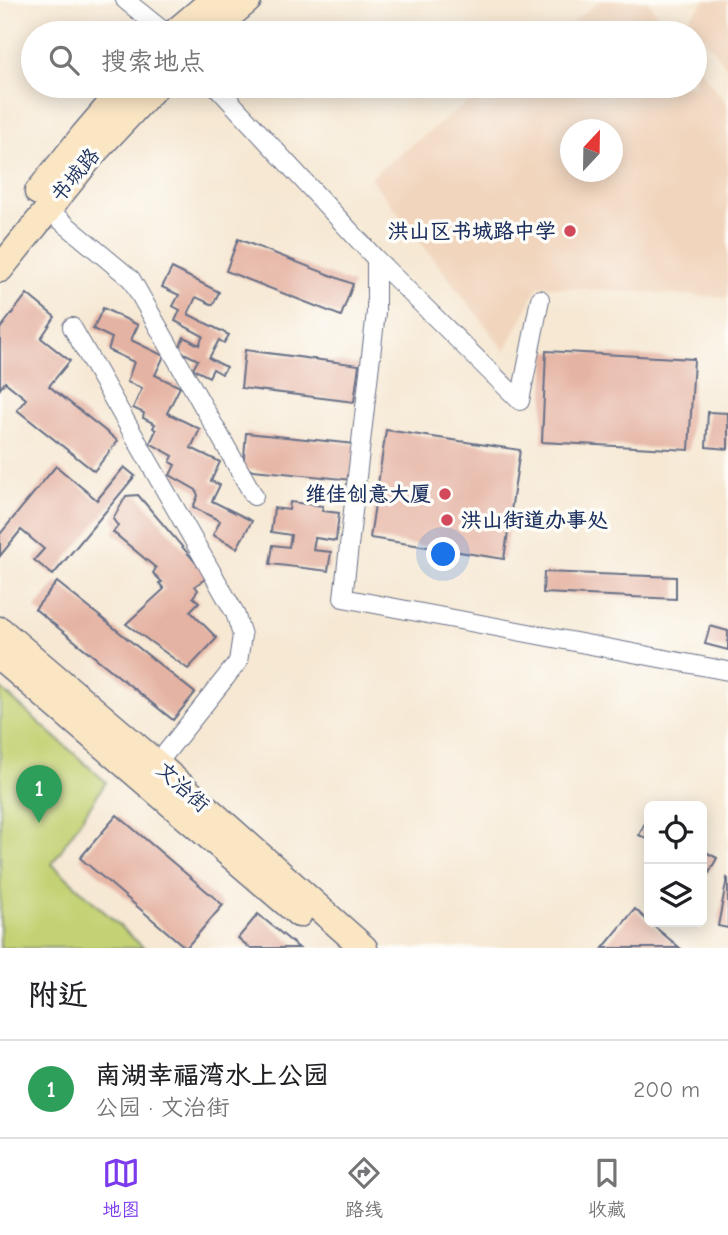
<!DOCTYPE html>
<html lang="zh">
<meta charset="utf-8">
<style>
body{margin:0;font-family:"Comic Neue","LXGW WenKai TC",sans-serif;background:#f2f2f2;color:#202124}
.controls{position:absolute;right:21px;bottom:21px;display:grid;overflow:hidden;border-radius:10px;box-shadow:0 4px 18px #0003}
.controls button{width:63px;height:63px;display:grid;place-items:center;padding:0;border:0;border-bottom:2px solid #e0e0e0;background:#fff;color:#202124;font:35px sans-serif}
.compass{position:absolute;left:560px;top:119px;width:63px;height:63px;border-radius:50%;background:#fff;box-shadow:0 4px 18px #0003;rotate:22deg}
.you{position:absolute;left:444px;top:555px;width:24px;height:24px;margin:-18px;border:5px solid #fff;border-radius:50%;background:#1a73e8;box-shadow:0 0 0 10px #1a73e833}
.badge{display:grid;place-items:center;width:46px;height:46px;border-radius:50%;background:#7c3aed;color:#fff;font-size:23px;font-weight:700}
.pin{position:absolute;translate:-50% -58px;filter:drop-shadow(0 2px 4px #0008)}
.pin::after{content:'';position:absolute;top:37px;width:24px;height:21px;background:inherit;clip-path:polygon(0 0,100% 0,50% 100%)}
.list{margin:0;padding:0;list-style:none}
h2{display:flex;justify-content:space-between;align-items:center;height:91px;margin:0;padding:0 28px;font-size:30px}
h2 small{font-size:23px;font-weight:400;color:#757577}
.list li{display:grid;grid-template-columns:46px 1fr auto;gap:21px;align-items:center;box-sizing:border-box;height:98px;padding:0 28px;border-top:2px solid #e0e0e0}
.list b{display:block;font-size:26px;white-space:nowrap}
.list p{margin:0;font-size:23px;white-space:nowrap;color:#757577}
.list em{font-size:23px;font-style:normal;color:#757577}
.icon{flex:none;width:38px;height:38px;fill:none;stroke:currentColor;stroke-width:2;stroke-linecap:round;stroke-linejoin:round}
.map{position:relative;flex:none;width:728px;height:948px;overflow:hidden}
.search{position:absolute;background:#fff;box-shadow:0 4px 18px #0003;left:21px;right:21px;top:21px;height:77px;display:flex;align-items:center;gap:18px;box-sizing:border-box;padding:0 24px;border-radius:38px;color:#757577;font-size:26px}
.sheet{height:189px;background:#fff}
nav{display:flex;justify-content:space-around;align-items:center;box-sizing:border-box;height:98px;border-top:2px solid #e0e0e0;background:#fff;font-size:19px;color:#757577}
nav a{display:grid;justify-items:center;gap:4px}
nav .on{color:#7c3aed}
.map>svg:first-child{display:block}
</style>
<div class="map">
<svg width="728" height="948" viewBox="0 0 728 948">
<rect width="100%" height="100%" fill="#fdfcf7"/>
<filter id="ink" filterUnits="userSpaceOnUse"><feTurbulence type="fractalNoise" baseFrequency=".0143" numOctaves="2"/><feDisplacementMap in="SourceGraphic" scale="14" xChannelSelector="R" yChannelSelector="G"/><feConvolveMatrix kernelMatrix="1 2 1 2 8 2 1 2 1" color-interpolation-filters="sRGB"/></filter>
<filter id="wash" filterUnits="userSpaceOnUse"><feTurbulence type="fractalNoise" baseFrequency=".00686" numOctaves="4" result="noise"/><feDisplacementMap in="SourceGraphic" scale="28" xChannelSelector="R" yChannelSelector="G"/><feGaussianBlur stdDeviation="1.57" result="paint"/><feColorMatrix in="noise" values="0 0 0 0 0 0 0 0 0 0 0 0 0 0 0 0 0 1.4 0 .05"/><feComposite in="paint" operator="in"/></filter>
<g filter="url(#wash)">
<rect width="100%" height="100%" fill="#f6e8d3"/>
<g fill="#f1d5bd" fill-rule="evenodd">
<path d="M601,0H647L672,33H558Z"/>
<path d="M706,0H728V68L688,18Z"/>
<path d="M695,62L728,106V298L538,286L505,351L370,177L489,86H695ZM570,130H612V172H570Z"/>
</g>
<path fill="#c4d274" stroke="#708069" stroke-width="2" d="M0,688L106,782L52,864L144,948H0Z"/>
<g id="blocks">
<g fill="#e5b3a3">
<path d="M238,239L353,284L341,316L226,271Z"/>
<path d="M172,268L219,292L213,305L196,297L188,314L229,335L224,343L219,340L209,358L226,367L222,374L213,369L209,377L193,369L198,360L178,350L184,337L199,345L203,336L175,321L180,310L173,306L179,295L162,287Z"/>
<path d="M27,294L55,317L41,338L70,361L49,386L118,441L94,471L17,410L26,399L5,382L0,389V329Z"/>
<path d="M103,308L138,325L131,340L164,356L155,375L180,387L167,413L200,429L191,448L220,462L211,481L220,485L212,501L252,521L237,548L213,535L220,521L193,507L198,496L196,490L170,475L175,465L170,462L173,456L150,443L156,430L153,428L155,424L143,418L144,413L133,408L142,388L127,382L134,362L108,350L112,338L93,329Z"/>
<path d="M245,350L359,365L354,402L241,388Z"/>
<path d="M546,351L694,359L689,450L542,442Z"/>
<path d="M708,412L728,413V449L706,447Z"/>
<path d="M386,430L520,450L504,559L370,538Z"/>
<path d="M246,433L355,444L352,480L243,469Z"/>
<path d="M56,466L97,500L124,467L135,476L53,575L34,560L44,549L21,530L0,556V534Z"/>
<path d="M138,495L208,577L195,586L198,590L193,597L199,602L190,611L217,638L188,669L126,624L164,589L159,583L162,582L153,573L156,568L113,532L118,526L113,519L126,496Z"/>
<path d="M290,502L323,506L322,511L339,513L336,541L315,538L313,550L331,552L328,571L270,564L273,545L289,547L291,535L271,532L274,508L289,510Z"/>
<path d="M544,572L676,577V599L543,593Z"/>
<path d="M57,582L195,693L173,720L35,609Z"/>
<path d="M710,626L728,631V650L705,644Z"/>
<path d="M117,815L223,905L186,948L80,858Z"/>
<path d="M647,819L649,820V840L639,835Z"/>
<path d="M702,850L717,858L709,873L702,870Z"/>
<path d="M727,878L728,879V928L718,926Z"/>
<path d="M635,909L649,922L680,948H603Z"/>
<path d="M258,914L299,948H250L238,938Z"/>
</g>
</g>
</g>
<g filter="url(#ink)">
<use href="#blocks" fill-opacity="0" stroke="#687087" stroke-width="2"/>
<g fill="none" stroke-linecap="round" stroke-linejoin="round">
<defs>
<g id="minor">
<path d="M125,0L166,33"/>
<path d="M216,86L376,259L520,401L540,299"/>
<path d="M47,209L131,279L254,496"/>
<path d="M376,259V312L343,598L728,671"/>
<path d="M72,327L235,613L242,635L238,662L157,764"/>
</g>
<g id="secondary">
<path d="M174,33L213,0"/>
<path d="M209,33L248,0"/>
<path d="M38,192L84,135L126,86"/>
<path d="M0,269L96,150L156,86"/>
<path d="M0,630L157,764L364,948"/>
<path d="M0,657L299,914"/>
</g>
</defs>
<use href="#minor" stroke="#687087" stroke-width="20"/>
<use href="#secondary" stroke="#687087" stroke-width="29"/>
<use href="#minor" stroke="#fff" stroke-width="18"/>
<use href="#secondary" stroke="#fbe6c4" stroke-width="26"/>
</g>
</g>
<g fill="#d1495b" stroke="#fdfcf7" stroke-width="2.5">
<circle cx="570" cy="231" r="7"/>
<circle cx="445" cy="494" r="7"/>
<circle cx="447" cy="520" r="7"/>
</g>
<g text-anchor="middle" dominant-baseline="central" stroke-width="7" stroke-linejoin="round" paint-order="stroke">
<g font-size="21" fill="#1b2f5e" stroke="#fdfcf7">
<text transform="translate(75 175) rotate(-50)">书城路</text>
<text transform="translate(183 787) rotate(42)">文治街</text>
</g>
<g font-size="21" font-weight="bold" fill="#1b2f5e" stroke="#fdfcf7" text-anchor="end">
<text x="556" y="231">洪山区书城路中学</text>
<text x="431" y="494">维佳创意大厦</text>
<text x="461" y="520" text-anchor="start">洪山街道办事处</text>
</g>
</g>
</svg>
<div class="controls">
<button><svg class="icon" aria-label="locate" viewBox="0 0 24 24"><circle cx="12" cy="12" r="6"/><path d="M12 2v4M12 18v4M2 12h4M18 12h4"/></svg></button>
<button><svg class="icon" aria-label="layers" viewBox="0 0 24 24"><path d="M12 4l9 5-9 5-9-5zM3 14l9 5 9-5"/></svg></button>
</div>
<svg class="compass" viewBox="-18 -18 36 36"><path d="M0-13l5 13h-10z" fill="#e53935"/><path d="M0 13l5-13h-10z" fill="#757577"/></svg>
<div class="you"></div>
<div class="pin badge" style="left:39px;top:823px;background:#2e9e5b">1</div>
<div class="search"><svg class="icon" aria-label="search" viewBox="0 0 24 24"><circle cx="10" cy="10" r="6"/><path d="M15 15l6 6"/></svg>搜索地点</div>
</div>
<section class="sheet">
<h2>附近<small></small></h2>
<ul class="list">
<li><span class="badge" style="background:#2e9e5b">1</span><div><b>南湖幸福湾水上公园</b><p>公园 · 文治街</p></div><em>200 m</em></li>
</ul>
</section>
<nav>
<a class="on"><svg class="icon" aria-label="map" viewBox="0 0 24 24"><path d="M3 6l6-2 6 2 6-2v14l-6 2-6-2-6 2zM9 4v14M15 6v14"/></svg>地图</a>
<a><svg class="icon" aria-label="directions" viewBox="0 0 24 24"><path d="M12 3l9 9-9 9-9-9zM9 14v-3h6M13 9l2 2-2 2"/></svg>路线</a>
<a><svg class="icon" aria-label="saved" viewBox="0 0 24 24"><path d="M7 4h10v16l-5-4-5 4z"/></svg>收藏</a>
</nav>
